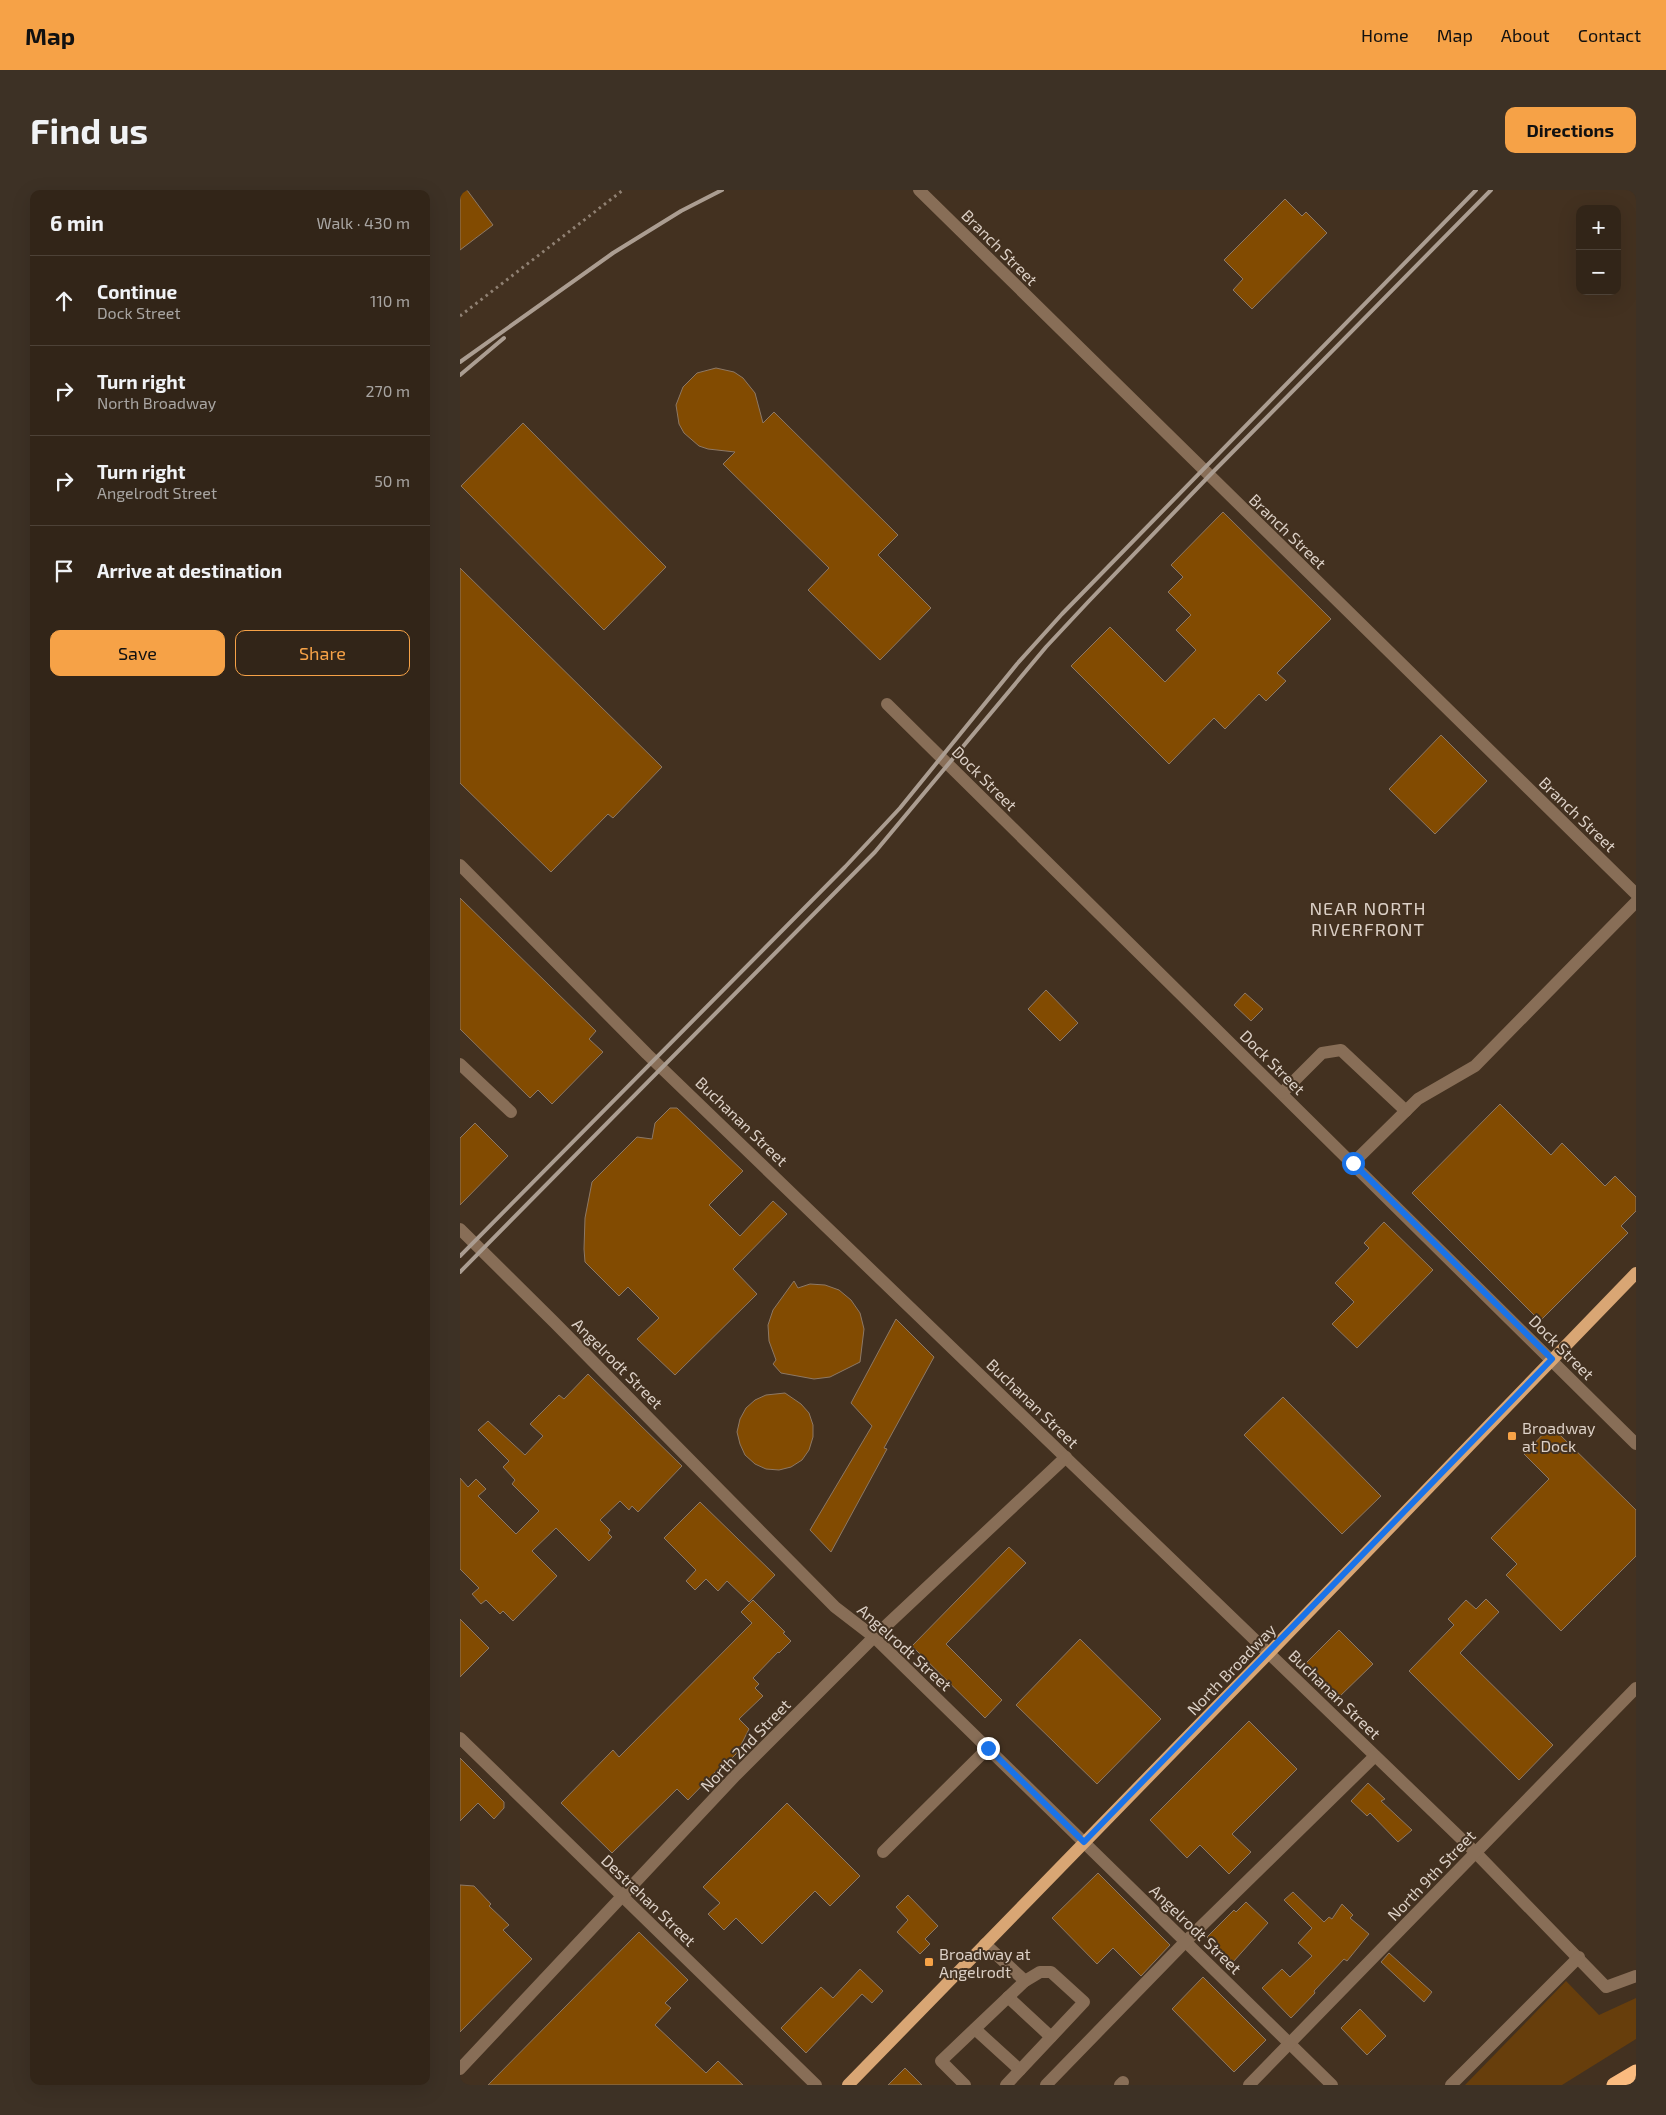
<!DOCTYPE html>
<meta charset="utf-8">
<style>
body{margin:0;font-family:"Exo 2",sans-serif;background:#3d3125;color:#f1f3f6}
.controls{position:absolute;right:15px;top:15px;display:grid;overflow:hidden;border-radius:10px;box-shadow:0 5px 20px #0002}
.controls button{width:45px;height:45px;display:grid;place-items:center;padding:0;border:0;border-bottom:1px solid #4d4237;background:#322518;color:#f1f3f6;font:25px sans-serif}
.stop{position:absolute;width:15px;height:15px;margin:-11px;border:4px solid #1a73e8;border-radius:50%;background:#fff}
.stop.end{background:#1a73e8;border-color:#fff;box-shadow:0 1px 5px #0008}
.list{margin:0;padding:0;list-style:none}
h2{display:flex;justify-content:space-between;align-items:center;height:65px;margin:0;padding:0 20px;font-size:21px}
h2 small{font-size:16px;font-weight:400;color:#a8a5a2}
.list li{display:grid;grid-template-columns:32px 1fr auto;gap:15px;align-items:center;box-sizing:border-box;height:90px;padding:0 20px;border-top:1px solid #4d4237}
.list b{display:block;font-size:19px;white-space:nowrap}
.list p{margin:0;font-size:16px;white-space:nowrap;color:#a8a5a2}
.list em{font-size:16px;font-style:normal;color:#a8a5a2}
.actions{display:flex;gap:10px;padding:15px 20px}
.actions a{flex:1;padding:11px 0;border:1px solid #f6a247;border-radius:10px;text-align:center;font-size:18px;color:#f6a247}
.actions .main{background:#f6a247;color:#111}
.icon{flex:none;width:28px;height:28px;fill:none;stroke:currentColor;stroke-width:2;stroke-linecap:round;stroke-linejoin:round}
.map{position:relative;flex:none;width:1176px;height:1895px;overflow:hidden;border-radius:10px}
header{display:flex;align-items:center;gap:30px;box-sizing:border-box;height:70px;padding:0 25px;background:#f6a247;color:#111}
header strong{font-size:24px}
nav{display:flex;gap:28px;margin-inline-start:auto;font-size:18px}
.intro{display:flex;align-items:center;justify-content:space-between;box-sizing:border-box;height:120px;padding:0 30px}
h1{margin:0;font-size:35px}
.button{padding:12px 22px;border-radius:10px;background:#f6a247;color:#111;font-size:18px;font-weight:700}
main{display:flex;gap:30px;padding:0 30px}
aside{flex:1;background:#322518;border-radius:10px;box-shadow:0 5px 20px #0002}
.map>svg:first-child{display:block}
</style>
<header>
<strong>Map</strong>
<nav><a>Home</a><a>Map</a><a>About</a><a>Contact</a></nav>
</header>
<div class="intro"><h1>Find us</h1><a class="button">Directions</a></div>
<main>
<aside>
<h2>6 min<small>Walk · 430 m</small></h2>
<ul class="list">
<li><svg class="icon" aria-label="ahead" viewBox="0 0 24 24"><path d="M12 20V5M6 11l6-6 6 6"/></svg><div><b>Continue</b><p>Dock Street</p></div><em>110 m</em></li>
<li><svg class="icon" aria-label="right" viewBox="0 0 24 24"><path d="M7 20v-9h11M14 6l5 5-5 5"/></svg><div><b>Turn right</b><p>North Broadway</p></div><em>270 m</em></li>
<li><svg class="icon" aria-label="right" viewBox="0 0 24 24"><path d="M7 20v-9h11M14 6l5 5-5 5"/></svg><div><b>Turn right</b><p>Angelrodt Street</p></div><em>50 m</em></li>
<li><svg class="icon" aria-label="arrive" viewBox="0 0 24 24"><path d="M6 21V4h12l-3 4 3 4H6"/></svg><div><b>Arrive at destination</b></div></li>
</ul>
<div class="actions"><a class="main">Save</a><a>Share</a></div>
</aside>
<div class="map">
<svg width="1176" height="1895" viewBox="0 0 1176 1895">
<rect width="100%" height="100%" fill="#433120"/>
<path fill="#673e0c" d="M1106,1791L1139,1825L1176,1808V1849L1102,1895H1005Z"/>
<g fill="#824b01" stroke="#8d7865">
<path d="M0,0H7L33,35L0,60Z"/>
<path d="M825,9L842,26L846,22L867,43L792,119L773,100L783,89L764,70Z"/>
<path d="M256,178L274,182L283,188L295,203L303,233L314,222L438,345L418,365L471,418L420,470L348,400L369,378L263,274L275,262L248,259L239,256L224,243L219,234L216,215L223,197L237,183Z"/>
<path d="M63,233L206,377L144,440L1,296Z"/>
<path d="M763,322L871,429L817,483L826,491L806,511L799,504L765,539L754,528L709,574L611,476L650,437L705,492L736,460L716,440L731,425L708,402L723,387L711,375Z"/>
<path d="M0,378L202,577L153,628L148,624L91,682L0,593Z"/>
<path d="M981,545L1027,591L975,644L929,599Z"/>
<path d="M0,708L136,841L129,849L143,862L92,914L78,900L70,908L0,839Z"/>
<path d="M586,800L618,833L600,851L568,819Z"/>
<path d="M785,803L803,819L791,831L774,815Z"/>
<path d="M1040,914L1091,965L1102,953L1145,996L1155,986L1176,1007V1021L1161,1036L1168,1043L1080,1131L952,1003Z"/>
<path d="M210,918H217L283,981L249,1015L280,1046L313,1011L327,1024L273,1079L297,1104L215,1185L177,1149L199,1128L168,1097L159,1106L125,1072L124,1059L125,1028L132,992L177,947L192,949L195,933Z"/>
<path d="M15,933L48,966L0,1015V948Z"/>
<path d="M924,1032L973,1080L897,1158L872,1134L894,1112L875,1093L909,1058L904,1053Z"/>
<path d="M334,1091L338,1098L350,1094L365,1095L379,1100L391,1110L400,1123L404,1139L400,1172L370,1187L354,1189L321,1183L313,1174L316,1170L309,1151L308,1135L313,1120Z"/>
<path d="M436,1129L474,1167L424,1258L427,1259L371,1362L350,1340L412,1236L391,1213Z"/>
<path d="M128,1184L222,1276L178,1322L172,1316L169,1320L160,1311L140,1330L150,1340L148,1343L152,1347L129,1371L96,1338L72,1361L97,1386L53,1431L43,1421L40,1424L26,1410L21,1414L12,1404L19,1398L0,1379V1288L8,1297L16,1289L26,1299L18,1306L56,1344L79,1321L52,1294L55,1290L43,1277L49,1271L18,1240L28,1231L65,1265L83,1246L70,1234L99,1205L104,1209Z"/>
<path d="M325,1203L341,1214L349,1223L353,1235V1247L349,1260L342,1270L331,1277L319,1280L306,1279L295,1274L285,1265L280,1254L277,1242L280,1229L286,1218L295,1210L306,1205Z"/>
<path d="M823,1207L921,1306L882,1344L784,1245Z"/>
<path d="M1091,1236L1176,1320V1366L1101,1441L1046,1385L1057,1374L1031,1348L1089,1289L1064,1264Z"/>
<path d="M240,1312L315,1385L289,1412L267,1391L258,1401L246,1389L235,1400L226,1391L236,1380L204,1348Z"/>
<path d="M549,1357L566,1373L486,1454L542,1510L525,1528L452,1456Z"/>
<path d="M1026,1409L1039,1422L1000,1463L1093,1555L1059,1590L949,1481L994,1435L988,1429L1006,1410L1016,1419Z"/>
<path d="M293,1410L325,1442L323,1443L331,1451L319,1463L318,1462L293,1488L299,1494L295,1498L303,1506L279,1529L289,1539L277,1563L264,1576L263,1574L228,1610L217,1599L152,1663L101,1613L153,1560L159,1567L292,1433L281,1422Z"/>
<path d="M0,1429L29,1458L0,1487Z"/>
<path d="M879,1440L913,1474L877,1509L844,1475Z"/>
<path d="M620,1449L701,1529L637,1594L556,1515Z"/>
<path d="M789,1531L837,1579L772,1644L791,1662L769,1684L740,1655L727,1668L690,1630Z"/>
<path d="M0,1568L44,1612V1618L34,1629L18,1613L0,1631Z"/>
<path d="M908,1593L925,1609L921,1611L952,1640L938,1652L910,1623L907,1626L891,1611Z"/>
<path d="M327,1613L400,1686L370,1716L355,1701L302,1754L276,1728L264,1740L248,1724L260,1713L243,1697Z"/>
<path d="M638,1683L710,1755L681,1786L653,1758L637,1774L592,1728Z"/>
<path d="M0,1695L14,1696L31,1714L29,1716L49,1735L43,1740L72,1769L0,1842Z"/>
<path d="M833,1702L864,1732L869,1727L872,1729L882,1714L893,1725L890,1728L909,1744L887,1771L884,1769L854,1801L855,1803L831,1828L802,1798L822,1779L830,1787L852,1766L838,1753L852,1738L824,1710Z"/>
<path d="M448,1705L478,1736L465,1749L470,1754L460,1764L437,1742L448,1730L436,1717Z"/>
<path d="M786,1712L808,1733L773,1772L747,1747L774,1720L776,1722Z"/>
<path d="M179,1742L228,1790L205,1813L211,1818L195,1835L246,1883L258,1871L283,1895H28Z"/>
<path d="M929,1763L972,1802L964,1812L921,1772Z"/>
<path d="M400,1779L423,1801L412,1813L402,1804L346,1863L321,1838L361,1797L373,1808Z"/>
<path d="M743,1787L806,1850L774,1882L712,1819Z"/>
<path d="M900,1819L926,1846L907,1865L881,1838Z"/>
<path d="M445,1878L462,1895H428Z"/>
</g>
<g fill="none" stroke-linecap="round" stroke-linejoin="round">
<path stroke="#908173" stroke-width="3" stroke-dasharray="2.5 4" stroke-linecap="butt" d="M0,126L163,0"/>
<g stroke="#886e57" stroke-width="12">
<path d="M459,0L1176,704"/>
<path d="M427,514L1176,1254"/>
<path d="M0,675L187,864L1015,1662L1146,1797L1176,1786"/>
<path d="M0,874L51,922"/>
<path d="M822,903L862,863L881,860L946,921"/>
<path d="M893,973L958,909L1015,876L1176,712"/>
<path d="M0,1039L94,1132L375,1417L414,1447L872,1895"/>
<path d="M0,1548L356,1895"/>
<path d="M423,1662L528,1558"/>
<path d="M525,1754L565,1791"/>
<path d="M548,1807L591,1847"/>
<path d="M515,1839L560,1880"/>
<path d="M0,1879L276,1585L414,1447L606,1267"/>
<path d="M505,1895L481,1871L565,1791L580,1782H591L624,1812L546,1895"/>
<path d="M586,1895L725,1752L915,1566"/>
<path d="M660,1895L663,1892"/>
<path d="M789,1895L1176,1498"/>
<path d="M991,1895L1119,1767"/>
</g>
<path stroke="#d9a674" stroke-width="12" d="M388,1895L809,1463L1176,1083"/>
<path stroke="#fabb7f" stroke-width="15" d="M1154,1895L1176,1882"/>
<g stroke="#ab9d91" stroke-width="4">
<path d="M0,172L153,63L221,21L262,0"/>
<path d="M0,185L44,148"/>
<path d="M0,1066L385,677L440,618L557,474L602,424L1016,0"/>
<path d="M0,1082L415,662L586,457L629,411L749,286L1031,0"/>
</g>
</g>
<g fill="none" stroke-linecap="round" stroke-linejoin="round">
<path stroke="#1a73e8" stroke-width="6" d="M528,1558L624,1652L1092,1169L893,973"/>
</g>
<g fill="#f6a247" stroke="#433120" stroke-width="2">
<rect x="1047" y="1241" width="10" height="10" rx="2.5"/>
<rect x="464" y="1767" width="10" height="10" rx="2.5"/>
</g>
<g text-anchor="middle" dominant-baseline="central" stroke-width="4" stroke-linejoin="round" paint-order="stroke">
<g font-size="16" fill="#dcd0c6" stroke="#433120">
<text transform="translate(540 57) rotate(45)">Branch Street</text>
<text transform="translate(828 341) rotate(44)">Branch Street</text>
<text transform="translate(525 588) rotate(45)">Dock Street</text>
<text transform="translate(1118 624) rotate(44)">Branch Street</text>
<text transform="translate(813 872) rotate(45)">Dock Street</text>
<text transform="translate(282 931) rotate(44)">Buchanan Street</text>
<text transform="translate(1102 1157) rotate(45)">Dock Street</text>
<text transform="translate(158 1173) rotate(45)">Angelrodt Street</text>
<text transform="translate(573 1213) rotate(44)">Buchanan Street</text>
<text transform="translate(445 1457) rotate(42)">Angelrodt Street</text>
<text transform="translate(771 1479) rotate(-46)">North Broadway</text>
<text transform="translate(875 1504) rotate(44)">Buchanan Street</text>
<text transform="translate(285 1555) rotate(-46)">North 2nd Street</text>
<text transform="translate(971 1685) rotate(-46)">North 9th Street</text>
<text transform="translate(189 1710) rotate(44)">Destrehan Street</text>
<text transform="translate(736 1739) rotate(44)">Angelrodt Street</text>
</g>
<g font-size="16" fill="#dcd0c6" stroke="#433120" text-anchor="start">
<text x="1062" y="1237">Broadway<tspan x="1062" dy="18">at Dock</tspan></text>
<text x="479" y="1763">Broadway at<tspan x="479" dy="18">Angelrodt</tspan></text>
</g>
<g font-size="18" letter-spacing="1" fill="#dcd0c6" stroke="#433120">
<text x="908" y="718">NEAR NORTH<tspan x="908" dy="21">RIVERFRONT</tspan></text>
</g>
</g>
</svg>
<div class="controls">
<button>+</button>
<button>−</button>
</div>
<div class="stop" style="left:893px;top:973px"></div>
<div class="stop end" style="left:528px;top:1558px"></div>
</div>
</main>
